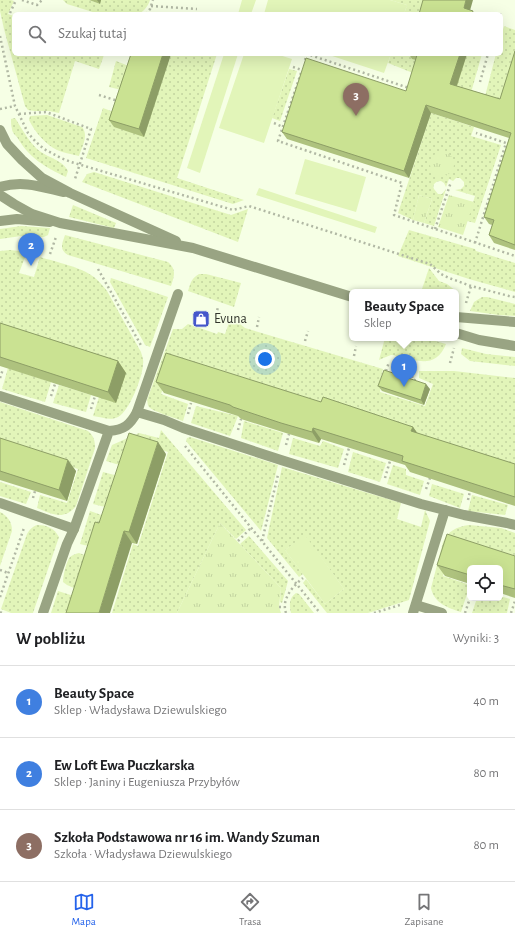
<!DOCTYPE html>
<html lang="pl">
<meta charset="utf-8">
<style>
body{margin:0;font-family:"Alegreya Sans",sans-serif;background:#f2f2f2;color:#202124}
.controls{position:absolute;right:12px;bottom:12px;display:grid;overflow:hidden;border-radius:6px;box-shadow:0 4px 16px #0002}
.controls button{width:36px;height:36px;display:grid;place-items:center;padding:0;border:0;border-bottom:1px solid #e0e0e0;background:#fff;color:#202124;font:20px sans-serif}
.you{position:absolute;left:265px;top:359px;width:14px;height:14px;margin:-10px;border:3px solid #fff;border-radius:50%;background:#1a73e8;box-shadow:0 0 0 6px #1a73e833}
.badge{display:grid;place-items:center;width:26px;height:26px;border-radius:50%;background:#2563eb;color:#fff;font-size:13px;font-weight:700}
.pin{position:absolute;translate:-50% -33px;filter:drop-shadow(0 1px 2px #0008)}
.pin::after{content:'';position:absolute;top:21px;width:14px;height:12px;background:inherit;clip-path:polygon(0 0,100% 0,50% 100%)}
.popup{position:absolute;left:349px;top:289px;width:110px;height:52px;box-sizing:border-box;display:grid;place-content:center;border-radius:6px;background:#fff;filter:drop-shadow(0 1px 3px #0005);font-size:13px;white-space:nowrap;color:#757577}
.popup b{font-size:15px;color:#202124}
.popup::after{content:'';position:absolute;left:50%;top:100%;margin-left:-8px;border:8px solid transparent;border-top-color:#fff}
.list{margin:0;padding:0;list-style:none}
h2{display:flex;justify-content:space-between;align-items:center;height:52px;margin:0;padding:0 16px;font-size:17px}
h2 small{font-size:13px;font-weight:400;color:#757577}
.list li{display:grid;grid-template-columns:26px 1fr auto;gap:12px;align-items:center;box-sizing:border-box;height:72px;padding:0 16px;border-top:1px solid #e0e0e0}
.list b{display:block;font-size:15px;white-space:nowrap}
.list p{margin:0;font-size:13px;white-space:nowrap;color:#757577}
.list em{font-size:13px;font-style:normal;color:#757577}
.icon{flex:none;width:22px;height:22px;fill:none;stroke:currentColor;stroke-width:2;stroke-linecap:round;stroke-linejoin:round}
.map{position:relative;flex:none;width:515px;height:613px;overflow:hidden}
.search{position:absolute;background:#fff;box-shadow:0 4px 16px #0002;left:12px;right:12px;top:12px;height:44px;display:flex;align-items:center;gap:10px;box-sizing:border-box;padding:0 14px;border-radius:6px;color:#757577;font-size:15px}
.sheet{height:268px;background:#fff}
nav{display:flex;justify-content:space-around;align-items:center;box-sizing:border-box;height:56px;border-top:1px solid #e0e0e0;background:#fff;font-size:11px;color:#757577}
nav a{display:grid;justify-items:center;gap:2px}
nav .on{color:#2563eb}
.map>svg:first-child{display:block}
</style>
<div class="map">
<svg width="515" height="613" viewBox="0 0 515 613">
<defs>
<pattern id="grass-dots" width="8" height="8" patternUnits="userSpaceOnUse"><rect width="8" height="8" fill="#e2f5b9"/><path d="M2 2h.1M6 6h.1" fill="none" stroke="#c2d39f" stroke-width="1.8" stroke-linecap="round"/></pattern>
<pattern id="park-tufts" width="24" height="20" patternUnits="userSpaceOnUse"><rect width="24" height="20" fill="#e2f5b9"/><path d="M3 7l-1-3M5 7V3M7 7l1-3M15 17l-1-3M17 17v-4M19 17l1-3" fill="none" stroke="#c2d39f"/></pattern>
</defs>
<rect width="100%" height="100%" fill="#f6ffe5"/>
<g fill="url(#grass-dots)">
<path d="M0,0H11L14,1L8,14L14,16V54H104L103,58L99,69L75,61L59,113L49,111H35L28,110L25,106L4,29L0,11Z"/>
<path d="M63,0H89L100,4L101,0H150C148,6 145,10 139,14H99L67,4Z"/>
<path d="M390,0H430L426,14H404L407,5Z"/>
<path d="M504,26L515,30V110L484,100L496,54H501V36Z"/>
<path d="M171,54H217L177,178L244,200L233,204L86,158L103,108L119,114L144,136Z"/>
<path d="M391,54H414L423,63L418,75L388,63Z"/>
<path d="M467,54H482L470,96L455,91Z"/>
<path d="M116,61L134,68L126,91L109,87Z"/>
<path d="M289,69L297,71L280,121L272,118Z"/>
<path d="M431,113L474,127L471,136L501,145L475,223L467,221L475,196L455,190L461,189L464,186V182L460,178H456L453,181L449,179L446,187L444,183L441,181C436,181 432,184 434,189L438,194H442L446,189L434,226L424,223L432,199L419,195L413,220L398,213Z"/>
<path d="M47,115L82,127C89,135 82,147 79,156C72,154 64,153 57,150C45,144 35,132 29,120L30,116Z"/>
<path d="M15,118C22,129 28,140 37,149C47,158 62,159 68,171L66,177C45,167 29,158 17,137C15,135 12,132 12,129C11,126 11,122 11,119Z"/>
<path d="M94,172L231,215L248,209L238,242L82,182L87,174Z"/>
<path d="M73,205L116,223L114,228L69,217Z"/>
<path d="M21,226L50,228L48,235L44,237L21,236L0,239V229Z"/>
<path d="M409,230L475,249L476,251L515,263V292L469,279L398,256Z"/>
<path d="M65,235L168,262C177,270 174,276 171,286L68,255C59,249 62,244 65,235Z"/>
<path d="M10,250L27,252L19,273L34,277L40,257C56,262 81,267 94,277C99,281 103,286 107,291L141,352C142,356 144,360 143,364C143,376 129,412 118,417C111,421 101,417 93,416L99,397L0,330V251Z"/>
<path d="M429,268L439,281L447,284L456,291L457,300L456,305V292H421Z"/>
<path d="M199,274H206L241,283L234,307L188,291C191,282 191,279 199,274Z"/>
<path d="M111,278L168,297L150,347L145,345L143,341L110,282Z"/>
<path d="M482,297H487L515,304V316L499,315L470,311L474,302Z"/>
<path d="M231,317L245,328L383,369L381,377L380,392L425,406L433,384L419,378V371H454L515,378V471L173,362L161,394L188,404L183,421C175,418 154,412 149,407C147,404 148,403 147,400L173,329H182L188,324L217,334L218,332L225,334Z"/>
<path d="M385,338H425L446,344C437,367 420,362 401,357C398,357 394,355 391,355C388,356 383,358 379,360Z"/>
<path d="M462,348L486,354L515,357V366L470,361L461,354Z"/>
<path d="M8,368L51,382L45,402L2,389Z"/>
<path d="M59,385L91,395L86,412L53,403Z"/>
<path d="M0,402L88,431C94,436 95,441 95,448L76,506C64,521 52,514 37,508L40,495L67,503L78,469L0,445Z"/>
<path d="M196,406L238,416L230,436L191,423Z"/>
<path d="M244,421L283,433L278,451L241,438Z"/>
<path d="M161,430L246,530L236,539L220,523L177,613H112L133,544L138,546L168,452L136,442L126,467L106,461L112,445L139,433L159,438Z"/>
<path d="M190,437L278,465L261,531L186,441L187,438Z"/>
<path d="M293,438L320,446L323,441L344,449L338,468L289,454Z"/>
<path d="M353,452L386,463L380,482L348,472Z"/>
<path d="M393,465L406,469V475L424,481L420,495L387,484Z"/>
<path d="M282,467L401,503L397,519L421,527L425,510L430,521L409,600L368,613H327L303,583L306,579L325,604L344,589L305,536L285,550L303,574L299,577L267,538Z"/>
<path d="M103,472L122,477L113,509L93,504Z"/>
<path d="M0,482L31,492L26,504L0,496Z"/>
<path d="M432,484L464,494L460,508L429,496Z"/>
<path d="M472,495L508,505L505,515L468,511Z"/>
<path d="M90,511L110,518L96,548L80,544Z"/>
<path d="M0,512C8,516 12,522 12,531L0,566Z"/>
<path d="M37,525C47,525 54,528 59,537L33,613H11L1,609L27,534C30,529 32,527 37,525Z"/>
<path d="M469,525L501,528L515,533V563L454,544L443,576L470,585L461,612C448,608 434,603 431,588L443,542C448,531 456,527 469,525Z"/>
<path d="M249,536L288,581L282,603L280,602L281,588L240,544Z"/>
<path d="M79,553L93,558L83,592L67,585L63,582C63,576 66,562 70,557C72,555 75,554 79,553Z"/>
<path d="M58,591L80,598L75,613H51Z"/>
<path d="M296,593L299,594L314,613H291C289,605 289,598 296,593Z"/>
<path d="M500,596L510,599L507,613H472L477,598H500Z"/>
</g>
<g fill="url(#park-tufts)">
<circle cx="442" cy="164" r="12"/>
<path d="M419,195L432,199L424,223L413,220Z"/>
<path d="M449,195L474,202L463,235L438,227Z"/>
<path d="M220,523L281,588L279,607L281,613H177Z"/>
</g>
<g fill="#e2f5b9">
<path d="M242,0H256L251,14H238Z"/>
<path d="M268,0H390L407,5L404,14H264Z"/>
<path d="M224,54H238L200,173L187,168Z"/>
<path d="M244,54H276L292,59L264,143L219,128Z"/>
<path d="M326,54H391L384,73Z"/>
<path d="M305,159L366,177L356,212L295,194Z"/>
<path d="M259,188L377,227L375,233L256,195Z"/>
<path d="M305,535L344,589L325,604L285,550Z"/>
</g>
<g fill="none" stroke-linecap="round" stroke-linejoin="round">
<g stroke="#b1b8a4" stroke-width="2.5" stroke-dasharray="2 3" stroke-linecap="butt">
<path d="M22,0L37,5L42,0"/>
<path d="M151,6L197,9"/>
<path d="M10,13L16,0"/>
<path d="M146,14L150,9L153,0"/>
<path d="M500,14V13"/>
<path d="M0,36L15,106L28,133L36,142L44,149L61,158L71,162L233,210L249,206L430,264L441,274L449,278L471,286L509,296L515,297"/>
<path d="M305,60L307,54L409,88"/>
<path d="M293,67L302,70"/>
<path d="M301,73L278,141L402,183L394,215L515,256"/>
<path d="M480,82L488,54"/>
<path d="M99,95L118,101"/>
<path d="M0,109L15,106"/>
<path d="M19,114L46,112L91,129L75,179"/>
<path d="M274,123L283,127"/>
<path d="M435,229L451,182"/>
<path d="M475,243L506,143L476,133"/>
<path d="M50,254L56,237"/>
<path d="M32,256L36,246"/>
<path d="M98,269L142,347"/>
<path d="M466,303L471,286"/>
<path d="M216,315L218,307"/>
<path d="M257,327L259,317"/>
<path d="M305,341L308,331"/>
<path d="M354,356L356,346"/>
<path d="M450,363L454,348"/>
<path d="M413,366L412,379L417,381"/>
<path d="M386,371L389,362"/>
<path d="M0,378L3,369"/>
<path d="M51,396L55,384"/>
<path d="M91,409L95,396"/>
<path d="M188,414L191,403"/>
<path d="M238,430L241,419"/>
<path d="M286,445L289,434"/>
<path d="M185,446L320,613"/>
<path d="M344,465L349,448"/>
<path d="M385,478L390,461"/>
<path d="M426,489L430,478"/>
<path d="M33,498L35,491"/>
<path d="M468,500L470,491"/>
<path d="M238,541L251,528"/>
<path d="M262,541L278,475"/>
<path d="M0,570L8,573"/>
<path d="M0,597L24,528"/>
<path d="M279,607H284"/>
<path d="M0,612L2,613"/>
<path d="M286,613C281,599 293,586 303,578"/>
<path d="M374,613L400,605"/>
<path d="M465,613L470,598"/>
<path d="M511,613L515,601"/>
</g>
<g stroke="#99a483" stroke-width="10">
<path d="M0,187C23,180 42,187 64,192"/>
<path d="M0,221L17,219L50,222"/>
<path d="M0,396L109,431"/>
<path d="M137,412L178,294"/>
<path d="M0,503L74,529"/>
<path d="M416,605L442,613"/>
<path d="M43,613L67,544L74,529L109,431C124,430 130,425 137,412L164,420L183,428L281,460L421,504L464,515L507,523L515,525"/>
<path d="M413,613L445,510"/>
</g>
<g stroke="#99a483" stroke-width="10">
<path d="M0,130L7,144L22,160L42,178L70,193L176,241"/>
<path d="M0,195L14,204L32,214L60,223L193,248L352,297"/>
<path d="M456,317L515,322"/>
<path d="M456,333L479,340L515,346"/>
</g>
</g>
<g fill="#aec27e">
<path d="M89,0H101L100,4Z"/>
<path d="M515,51V250L494,243L489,235L492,225L489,224L484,217L509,138L431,113L409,178L287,139L282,132L406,91L416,60L412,59L409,54H467L457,86L500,99Z"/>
<path d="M131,54H171L144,137L114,127L109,120Z"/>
<path d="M0,323L118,361L126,373L116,403L0,366Z"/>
<path d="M156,382L321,402L413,427L417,433L515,464V506L410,472L405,465L321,439L319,443L289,434L241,419L238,416L164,393Z"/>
<path d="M378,386L430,389L424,405L382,391Z"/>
<path d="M0,438L76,471L67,501L0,480Z"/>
<path d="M166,454L137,544L132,543L99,523Z"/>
<path d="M515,556V598L500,593V568H470V584L445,576L437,565Z"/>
</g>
<g fill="#8d9e66">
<path d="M97,0H101L100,4Z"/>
<path d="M466,0H473L469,14L464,8Z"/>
<path d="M163,54H171L144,137L139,129Z"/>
<path d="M460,54H467L455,91L450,84Z"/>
<path d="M426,105L431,113L409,178L404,171Z"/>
<path d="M118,361L126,373L116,403L108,392Z"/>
<path d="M426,384L430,389L424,405L421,400Z"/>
<path d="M413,427L421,438L411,431Z"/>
<path d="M313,428L321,439L319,443L312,432Z"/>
<path d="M158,442L166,454L137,544L129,532Z"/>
<path d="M68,460L76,471L67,501L59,490Z"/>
<path d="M124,531L132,543L110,613H99Z"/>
</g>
<g fill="#cae292" stroke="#8d9e66">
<path d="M423,0H466L464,8L473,11L472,14H419Z"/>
<path d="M515,51V245L489,235L494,220L484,217L511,133L426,105L404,171L282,132L306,58L406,91L417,55L413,54H460L450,84L500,99Z"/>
<path d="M131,54H163L139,129L109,120Z"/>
<path d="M0,323L118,361L108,392L0,357Z"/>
<path d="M166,353L321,402L323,397L413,427L411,431L515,464V497L402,461L403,456L313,428L312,432L281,423L233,407L230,405L156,382Z"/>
<path d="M384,370L426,384L421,400L378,386Z"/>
<path d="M129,433L158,442L129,532L124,531L99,613H66L95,522L99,523Z"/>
<path d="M0,438L68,460L59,490L0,471Z"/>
<path d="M447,534L515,556V589L500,585V568H470V575L437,565Z"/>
</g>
<defs>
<symbol id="shop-square" viewBox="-11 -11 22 22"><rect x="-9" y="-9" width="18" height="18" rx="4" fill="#4556cb" stroke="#f6ffe5"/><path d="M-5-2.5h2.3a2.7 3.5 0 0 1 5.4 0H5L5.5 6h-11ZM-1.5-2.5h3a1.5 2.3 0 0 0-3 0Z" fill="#fff"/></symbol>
</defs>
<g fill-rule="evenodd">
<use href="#shop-square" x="191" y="309" width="20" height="20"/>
</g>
<g text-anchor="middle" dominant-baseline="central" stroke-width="3" stroke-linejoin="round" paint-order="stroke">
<g font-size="14" fill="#32352c" stroke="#f6ffe5" text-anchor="start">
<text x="214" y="319">Evuna</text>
</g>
</g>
</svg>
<div class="controls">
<button><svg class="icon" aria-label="locate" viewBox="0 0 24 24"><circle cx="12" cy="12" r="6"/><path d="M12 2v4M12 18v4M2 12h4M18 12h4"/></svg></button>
</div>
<div class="you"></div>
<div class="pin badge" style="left:404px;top:387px;background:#3f7fe0">1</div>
<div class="popup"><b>Beauty Space</b>Sklep</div>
<div class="pin badge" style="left:31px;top:266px;background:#3f7fe0">2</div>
<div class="pin badge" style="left:356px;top:116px;background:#8d6e63">3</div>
<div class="search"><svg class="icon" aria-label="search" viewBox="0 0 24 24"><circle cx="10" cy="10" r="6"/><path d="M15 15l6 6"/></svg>Szukaj tutaj</div>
</div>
<section class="sheet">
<h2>W pobliżu<small>Wyniki: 3</small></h2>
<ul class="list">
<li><span class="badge" style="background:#3f7fe0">1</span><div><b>Beauty Space</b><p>Sklep · Władysława Dziewulskiego</p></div><em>40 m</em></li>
<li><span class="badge" style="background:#3f7fe0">2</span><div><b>Ew Loft Ewa Puczkarska</b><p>Sklep · Janiny i Eugeniusza Przybyłów</p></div><em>80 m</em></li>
<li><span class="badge" style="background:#8d6e63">3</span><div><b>Szkoła Podstawowa nr 16 im. Wandy Szuman</b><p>Szkoła · Władysława Dziewulskiego</p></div><em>80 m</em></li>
</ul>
</section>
<nav>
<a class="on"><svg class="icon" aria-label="map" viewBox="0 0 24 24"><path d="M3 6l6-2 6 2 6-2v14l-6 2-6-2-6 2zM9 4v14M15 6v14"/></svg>Mapa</a>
<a><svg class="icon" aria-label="directions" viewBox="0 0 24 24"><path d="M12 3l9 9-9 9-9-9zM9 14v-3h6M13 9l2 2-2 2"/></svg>Trasa</a>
<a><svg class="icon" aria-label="saved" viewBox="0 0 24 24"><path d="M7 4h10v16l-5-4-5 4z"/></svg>Zapisane</a>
</nav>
